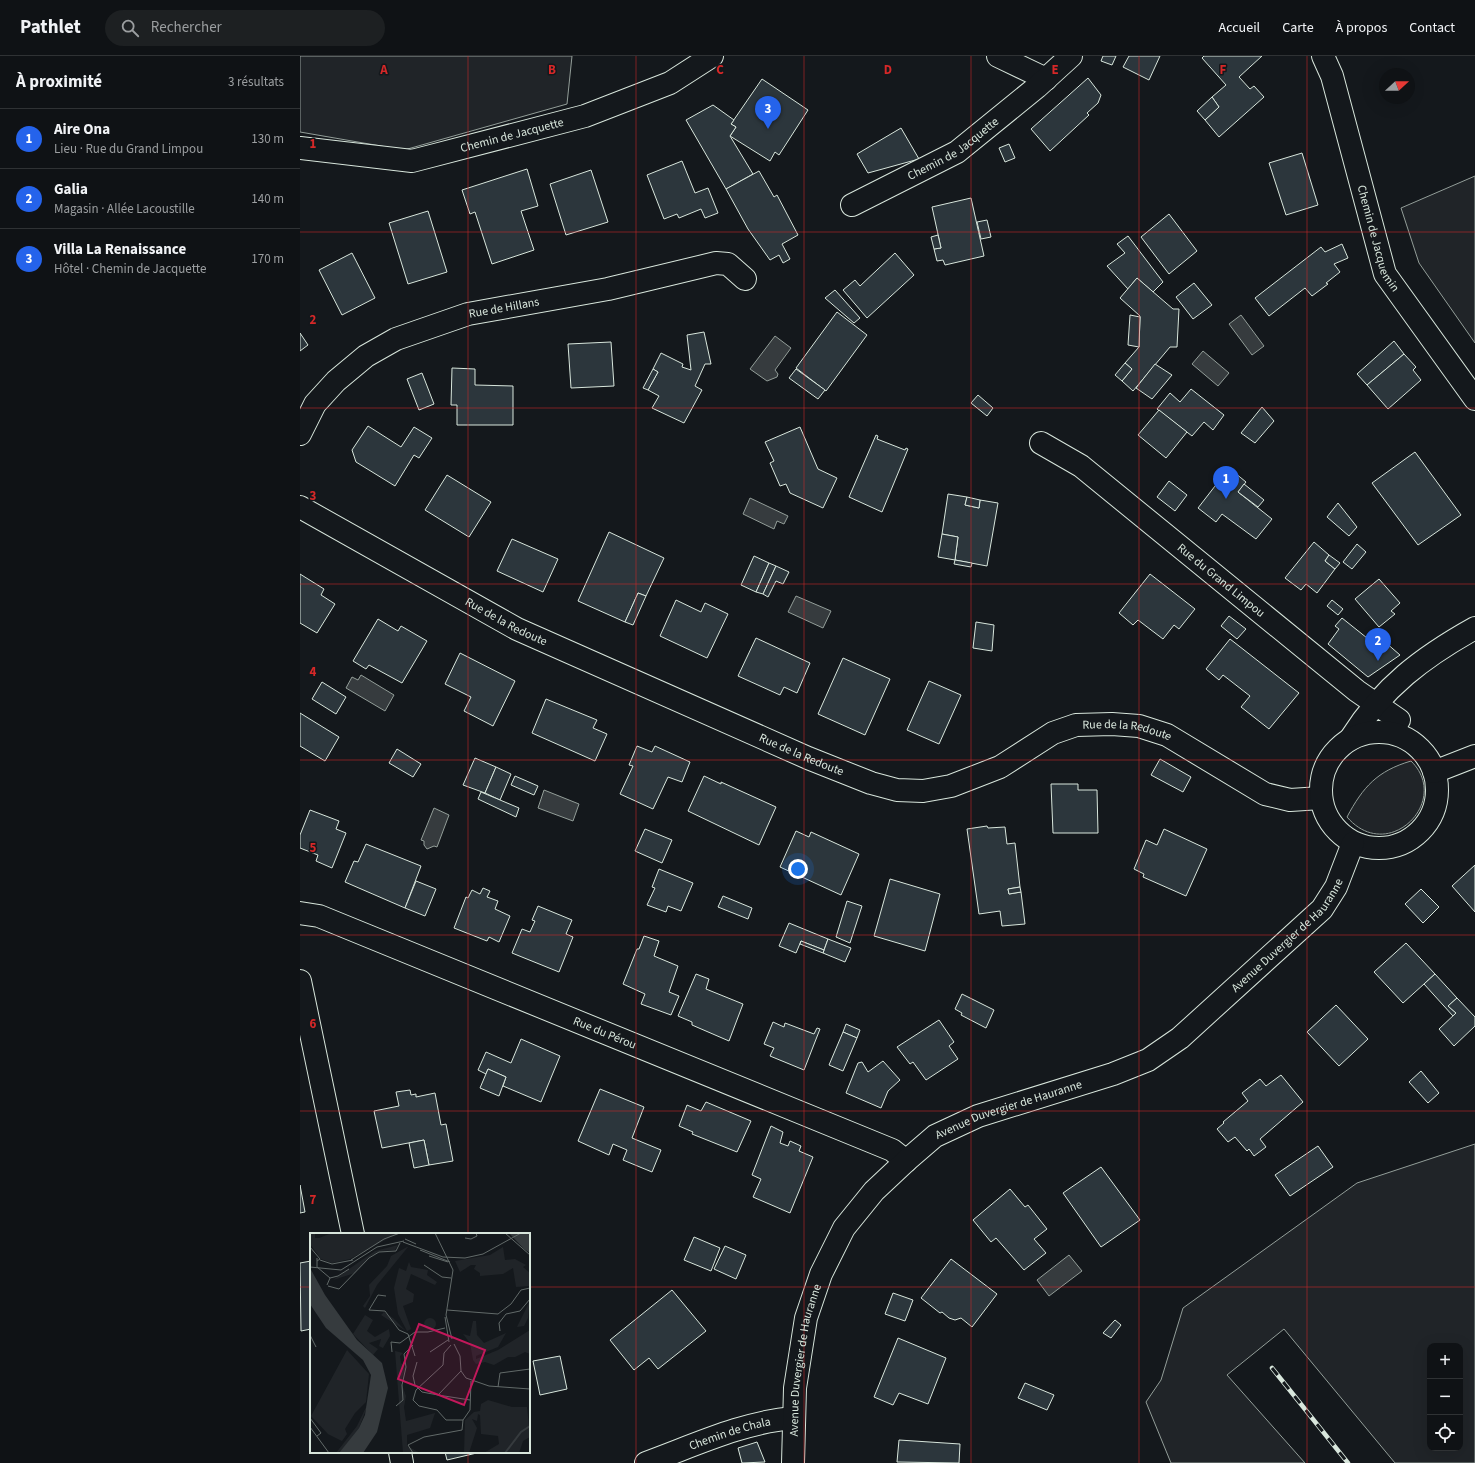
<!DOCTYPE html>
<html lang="fr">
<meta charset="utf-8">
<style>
body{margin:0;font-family:"Source Sans 3",sans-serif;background:#1d2022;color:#f1f3f6}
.controls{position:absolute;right:12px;bottom:12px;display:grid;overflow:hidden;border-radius:8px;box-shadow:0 4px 16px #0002}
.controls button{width:36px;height:36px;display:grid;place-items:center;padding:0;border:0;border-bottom:1px solid #2f3234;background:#0f1215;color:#f1f3f6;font:20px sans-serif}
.compass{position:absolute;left:1079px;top:12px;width:36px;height:36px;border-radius:50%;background:#0f1215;box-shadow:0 4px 16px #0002;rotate:69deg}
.you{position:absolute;left:498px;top:813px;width:14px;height:14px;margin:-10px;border:3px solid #fff;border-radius:50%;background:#1a73e8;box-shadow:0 0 0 6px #1a73e833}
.badge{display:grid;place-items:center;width:26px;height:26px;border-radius:50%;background:#2563eb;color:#fff;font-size:13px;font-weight:700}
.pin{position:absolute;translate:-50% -33px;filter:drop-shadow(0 1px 2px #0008)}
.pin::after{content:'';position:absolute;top:21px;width:14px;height:12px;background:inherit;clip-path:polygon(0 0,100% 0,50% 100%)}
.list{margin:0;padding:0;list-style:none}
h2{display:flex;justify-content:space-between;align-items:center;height:52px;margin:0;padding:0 16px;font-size:17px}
h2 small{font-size:13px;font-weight:400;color:#9b9ea0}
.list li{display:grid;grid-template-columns:26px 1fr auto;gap:12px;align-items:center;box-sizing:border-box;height:60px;padding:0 16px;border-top:1px solid #2f3234}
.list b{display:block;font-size:15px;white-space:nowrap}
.list p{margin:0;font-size:13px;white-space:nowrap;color:#9b9ea0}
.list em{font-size:13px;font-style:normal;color:#9b9ea0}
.icon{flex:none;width:22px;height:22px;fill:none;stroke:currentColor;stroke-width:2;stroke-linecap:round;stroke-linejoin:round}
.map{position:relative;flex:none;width:1175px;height:1407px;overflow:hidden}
header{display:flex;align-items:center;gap:24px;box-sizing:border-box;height:56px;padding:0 20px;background:#0f1215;border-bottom:1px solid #2f3234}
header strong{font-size:19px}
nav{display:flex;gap:22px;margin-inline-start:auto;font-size:14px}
.search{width:280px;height:36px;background:#1d2022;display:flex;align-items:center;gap:10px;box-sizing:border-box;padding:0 14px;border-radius:22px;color:#9b9ea0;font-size:15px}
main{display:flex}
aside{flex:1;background:#0f1215}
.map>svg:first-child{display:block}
</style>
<header>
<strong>Pathlet</strong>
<div class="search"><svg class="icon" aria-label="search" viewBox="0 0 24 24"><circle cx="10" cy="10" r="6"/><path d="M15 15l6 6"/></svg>Rechercher</div>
<nav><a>Accueil</a><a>Carte</a><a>À propos</a><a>Contact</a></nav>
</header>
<main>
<aside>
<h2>À proximité<small>3 résultats</small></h2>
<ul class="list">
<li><span class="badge">1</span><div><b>Aire Ona</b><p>Lieu · Rue du Grand Limpou</p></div><em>130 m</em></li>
<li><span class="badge">2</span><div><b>Galia</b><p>Magasin · Allée Lacoustille</p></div><em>140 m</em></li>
<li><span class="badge">3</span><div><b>Villa La Renaissance</b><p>Hôtel · Chemin de Jacquette</p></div><em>170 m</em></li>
</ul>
</aside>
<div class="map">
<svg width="1175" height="1407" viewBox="0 0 1175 1407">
<rect width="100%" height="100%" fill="#14181c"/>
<g fill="#202428" stroke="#939e99" fill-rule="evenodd">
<path d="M0,0H272L267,48L104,94L0,76Z"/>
<path d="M1175,120V287L1119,207L1101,152Z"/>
<path d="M1111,705C1152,745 1088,809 1047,761C1063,731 1077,715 1111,705Z"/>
<path d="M1175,1088V1407H1095L984,1273L927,1319L1005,1407H871L846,1346L861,1324L883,1252L1057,1127ZM1130,1290H1160V1392H1130Z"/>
</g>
<g fill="#363b3e" stroke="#939e99">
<path d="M941,259L964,290L952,299L929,268Z"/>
<path d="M475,280L491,292L475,314L478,318L477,321L467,325L450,313Z"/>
<path d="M903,295L929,317L918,330L892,308Z"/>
<path d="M450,442L488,460L484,468L477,465L474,473L443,458Z"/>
<path d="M496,540L531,555L523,572L488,556Z"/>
<path d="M61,619L94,639L85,655L46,632L52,621L58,624Z"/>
<path d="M244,734L279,748L273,765L238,752Z"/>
<path d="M134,752L149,759L137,791L134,790L127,793L124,789V785L121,784Z"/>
<path d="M769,1199L782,1215L749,1240L737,1224Z"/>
</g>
<g fill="#2c363c" stroke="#d8e6dc">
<path d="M803,0H816L812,9L801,5Z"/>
<path d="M829,0H860L849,24L823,11Z"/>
<path d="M904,0H962L939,21L950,33L954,30L964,41L919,81L905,64L919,51L912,41L926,29L902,2Z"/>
<path d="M788,22L801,39L798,47L787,57L789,59L750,95L731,73Z"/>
<path d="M462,23L508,54L479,99L475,96L470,105L430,80L436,71L431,68Z"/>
<path d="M912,41L919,51L905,64L897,55Z"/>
<path d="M413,49L434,64L431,68L436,71L430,80L453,118L426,133L386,64Z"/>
<path d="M601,72L619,103L568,117L557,98Z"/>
<path d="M709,88L715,102L705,106L699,92Z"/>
<path d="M1002,97L1018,149L986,159L969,107Z"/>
<path d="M382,105L395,137L408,132L418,157L405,162L401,153L379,162L377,158L364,163L347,119Z"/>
<path d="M227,113L238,150L221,155L234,194L192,208L175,156L170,158L162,134Z"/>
<path d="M291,114L308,166L266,179L250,128Z"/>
<path d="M459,115L474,141L477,139L498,179L482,188L490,203L483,207L479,199L470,204L448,173L426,133Z"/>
<path d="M671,142L684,200L645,209L643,204L637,205L634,193L641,192L632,151Z"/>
<path d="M128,155L147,216L108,228L89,167Z"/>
<path d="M869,158L897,195L869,218L841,181Z"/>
<path d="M687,164L691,181L681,183L677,166Z"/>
<path d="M638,179L641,192L634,193L631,181Z"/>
<path d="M828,180L863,226L853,236L837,222L828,233L807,210L825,197L817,188Z"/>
<path d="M1042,188L1048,202L1034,208L1040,216L1026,227L1028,228L1012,240L1005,232L969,260L955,242L1021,191L1025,196Z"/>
<path d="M52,197L75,242L42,259L19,214Z"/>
<path d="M595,197L614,219L567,262L543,234L555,224L560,230Z"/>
<path d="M837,222L873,253H879L877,291H870L833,335L822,325L832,313L825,307L839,291L840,260L820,242Z"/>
<path d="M894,227L912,249L893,263L876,241Z"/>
<path d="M535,234L560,262L554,267L525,242Z"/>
<path d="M537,256L567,279L526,335L496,312Z"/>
<path d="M830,259L840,261L839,291L828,289Z"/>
<path d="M404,276L411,308H405L395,330L402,334L384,367L352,352L359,340L348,334L358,316L353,313L361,297L383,308L382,311L391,314L387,279Z"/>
<path d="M0,277L8,289L0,295Z"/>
<path d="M1094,285L1104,298L1067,329L1057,318Z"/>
<path d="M311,286L314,330L271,332L268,288Z"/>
<path d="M1104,298L1116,311L1113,314L1121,324L1088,353L1067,329Z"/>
<path d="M825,307L832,313L822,325L815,319Z"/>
<path d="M855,308L872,319L852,343L836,332Z"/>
<path d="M152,312L175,313V329L213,330V369H157V349H151Z"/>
<path d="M353,313L358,316L348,334L343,332Z"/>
<path d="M496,313L525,334L518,343L489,322Z"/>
<path d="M122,317L134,348L119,354L107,323Z"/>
<path d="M891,333L924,359L913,374L904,366L892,380L857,353L870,337L880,346Z"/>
<path d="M678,339L693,352L687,360L671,347Z"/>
<path d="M962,351L974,365L955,387L941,377Z"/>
<path d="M859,354L887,376L866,402L838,379Z"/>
<path d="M68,370L101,391L114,371L132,382L119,402L114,399L95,430L56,406L52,394Z"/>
<path d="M500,371L518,413L537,422L523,452L490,437L486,428L480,430L470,407L474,405L465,386Z"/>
<path d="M576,379L578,380L577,383L605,394L606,392L608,393L582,456L549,441Z"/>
<path d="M1115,396L1161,459L1118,489L1072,427Z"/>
<path d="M929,412L946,426L938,436L972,463L956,483L922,458L916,466L898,452Z"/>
<path d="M147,419L191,446L169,481L125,454Z"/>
<path d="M869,425L887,439L875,455L857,441Z"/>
<path d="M944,428L964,444L958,451L938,436Z"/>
<path d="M648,438L667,441L665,449L679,452L680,444L698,447L687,510L655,504L658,481L642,478Z"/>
<path d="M667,441L680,444L679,452L665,449Z"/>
<path d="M1038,447L1057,471L1049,480L1027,461Z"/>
<path d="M309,476L364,502L346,540L338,537L325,566L278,545Z"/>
<path d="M642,478L658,481L655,504L638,501Z"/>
<path d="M212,483L258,503L243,536L197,515Z"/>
<path d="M1014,486L1029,499L1025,505L1035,513L1017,537L1006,528L1001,534L985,522Z"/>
<path d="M1057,488L1066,496L1052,513L1043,506Z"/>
<path d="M1029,499L1040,507L1035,513L1025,505Z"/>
<path d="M454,500L469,507L456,536L441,529Z"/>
<path d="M655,504L672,507L671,511L654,508Z"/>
<path d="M469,507L476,510L463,538L456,536Z"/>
<path d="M476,510L489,516L483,528L476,525L468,541L463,538Z"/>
<path d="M0,518L24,533L21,539L35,548L17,577L0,567Z"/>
<path d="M850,518L895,553L879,573L874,569L863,583L838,564L833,569L819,557Z"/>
<path d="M1079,523L1100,547L1091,555L1095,558L1079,571L1055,543Z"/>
<path d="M338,537L346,540L333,569L325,566Z"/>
<path d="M376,544L401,556L405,547L428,558L407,602L360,580Z"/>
<path d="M1032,544L1043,553L1038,559L1027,550Z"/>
<path d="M929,560L946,573L937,583L921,570Z"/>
<path d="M1042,562L1072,586L1077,579L1100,599L1068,621L1028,588L1039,573L1035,570Z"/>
<path d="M78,563L98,575L101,570L127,585L102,627L69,609L66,613L53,605Z"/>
<path d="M676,566L694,569L692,595L673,592Z"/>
<path d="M456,582L510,607L497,637L484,631L480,639L438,620Z"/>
<path d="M930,583L999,637L969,673L941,651L950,640L923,619L919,624L906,613Z"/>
<path d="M160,597L215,625L193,670L164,655L171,641L145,628Z"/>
<path d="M543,602L590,623L565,679L518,658Z"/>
<path d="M629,625L661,639L639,688L607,674Z"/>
<path d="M22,626L46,641L36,658L12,643Z"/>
<path d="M246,643L297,664L293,672L307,678L295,705L232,677Z"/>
<path d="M0,657L39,681L25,705L0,690Z"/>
<path d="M337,690L352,696L355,690L390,706L382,726L368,721L353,753L320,738L333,710L329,709Z"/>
<path d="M97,693L121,708L113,721L89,707Z"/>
<path d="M175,702L196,711L185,737L163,729Z"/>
<path d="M860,703L891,721L883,736L851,719Z"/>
<path d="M196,711L211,718L200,744L185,737Z"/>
<path d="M215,720L238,730L234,739L211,729Z"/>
<path d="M404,720L421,728V726L476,751L459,789L388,755Z"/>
<path d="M751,728H778V734H797L798,777H753Z"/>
<path d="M181,736L219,752L216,761L178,743Z"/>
<path d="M10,754L39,765L36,773L46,777L32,812L16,805L18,799L0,792V779Z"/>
<path d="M687,770L688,772L705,771L707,788L715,787L720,831L708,833L709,838L721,836L725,868L702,870L700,855L679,858L667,773Z"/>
<path d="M345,773L372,784L362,807L335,795Z"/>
<path d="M864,773L907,793L886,840L843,821L844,818L834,813L846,784L857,789Z"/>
<path d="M496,775L509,781L511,776L559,798L541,839L480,811Z"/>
<path d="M66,788L121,810L105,852L45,826L54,805L58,806Z"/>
<path d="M1175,809V856L1152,830Z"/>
<path d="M359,813L393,827L381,855L368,850L366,856L347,849L355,832L352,831Z"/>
<path d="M590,823L640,838L625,895L574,880Z"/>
<path d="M116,825L136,833L125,860L105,852Z"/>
<path d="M720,831L721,836L709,838L708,833Z"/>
<path d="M183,832L190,835L187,841L198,845L195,853L210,860L199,886L189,881L187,885L154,872L166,841L168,842L172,834L180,838Z"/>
<path d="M1121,833L1139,851L1123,867L1105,848Z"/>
<path d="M423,840L452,852L448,863L418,851Z"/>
<path d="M547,845L562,850L550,887L536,881Z"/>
<path d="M238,850L272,864L266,878L273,881L259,916L212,897L222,873L230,876L235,865L232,864Z"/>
<path d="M489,867L528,883L524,894L501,885L496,897L479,890Z"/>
<path d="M344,880L359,885L354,900L378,910L369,936L379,940L371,959L341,948L345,938L323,928L337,893H339Z"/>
<path d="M528,883L551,892L545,906L523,897Z"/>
<path d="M501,885L524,894L523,897L500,888Z"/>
<path d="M1106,887L1135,918L1103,947L1074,916Z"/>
<path d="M396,918L409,923L406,933L443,948L429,985L392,969V966L378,960Z"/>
<path d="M1135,918L1157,942L1148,950L1156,957L1153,960L1124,928Z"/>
<path d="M662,938L694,954L686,972L661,959L662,957L655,953Z"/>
<path d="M1157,942L1175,961V970L1154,990L1139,973L1156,957L1148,950Z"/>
<path d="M1036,949L1068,983L1039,1010L1007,976Z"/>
<path d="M639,964L654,986L649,990L658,1003L626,1024L613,1006L610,1008L597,991Z"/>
<path d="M473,966L484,971L485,967L514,978L517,972L520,973L504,1014L470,1000L474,992L464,988Z"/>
<path d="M546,968L560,974L557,982L543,976Z"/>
<path d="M543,976L557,982L543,1015L529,1009Z"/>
<path d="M221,983L260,1000L241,1046L203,1030L206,1021L188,1013L186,1018L178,1014L186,996L211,1007Z"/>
<path d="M583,1005L600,1024L588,1035L581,1052L546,1037L558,1007L562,1006L568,1016Z"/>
<path d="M188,1013L206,1021L199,1040L180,1032Z"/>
<path d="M1121,1015L1139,1037L1128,1047L1109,1026Z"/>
<path d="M981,1019L1003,1046L960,1083L966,1091L954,1100L949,1093L947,1095L935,1081L928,1086L917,1073L924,1067L923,1066L948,1045L942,1037L960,1023L966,1030Z"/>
<path d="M300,1033L344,1051L332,1082L361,1094L352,1116L323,1104L327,1094L313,1088L309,1099L278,1085Z"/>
<path d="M110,1034L111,1039L116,1038V1041L135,1037L141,1069L146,1068L153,1105L129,1109L124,1084L82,1092L74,1055L99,1050L96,1036Z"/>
<path d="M406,1046L451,1065L437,1096L392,1078L393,1076L379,1070L387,1049L401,1055Z"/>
<path d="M471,1070L483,1076L480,1087L488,1090L490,1085L501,1090L499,1095L513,1101L490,1157L453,1141L461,1123L452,1119Z"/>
<path d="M124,1084L129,1109L114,1112L109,1087Z"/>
<path d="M1018,1090L1033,1111L990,1140L975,1119Z"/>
<path d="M801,1111L840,1164L801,1191L763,1137Z"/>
<path d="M0,1129L5,1156L0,1157Z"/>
<path d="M710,1133L725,1151L728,1149L747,1173L734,1183L746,1197L724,1214L696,1182L691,1186L673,1164Z"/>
<path d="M394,1181L420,1192L411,1215L384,1204Z"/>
<path d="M425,1190L446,1199L436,1223L414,1213Z"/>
<path d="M651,1203L697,1238L672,1271L661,1262L655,1264L649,1262L642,1256L640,1257L621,1242Z"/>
<path d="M11,1205V1273L1,1275L0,1207Z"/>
<path d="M372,1234L406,1275L358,1313L349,1302L334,1314L310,1284Z"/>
<path d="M593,1237L613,1244L605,1265L585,1258Z"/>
<path d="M815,1264L821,1269L811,1282L803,1277Z"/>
<path d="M598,1282L646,1302L628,1348L599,1337L593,1349L574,1341Z"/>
<path d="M260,1300L267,1333L240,1339L233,1305Z"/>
<path d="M725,1327L754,1339L747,1354L718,1342Z"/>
<path d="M599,1384L660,1388L659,1407L597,1406Z"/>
<path d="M457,1386L465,1406L442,1407L438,1392Z"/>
<path d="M145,1396H181L147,1404Z"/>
</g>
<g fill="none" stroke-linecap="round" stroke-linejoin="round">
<defs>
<g id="minor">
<path d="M698,0L746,23"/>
<path id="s1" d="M1023,0L1032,20L1085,218L1175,343"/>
<path id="s2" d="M0,92L112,105L285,60L370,27L412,0"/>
<path id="s3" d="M552,149L657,96L737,31L771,0"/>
<path id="s4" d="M0,378L15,348L36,325L66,300L96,283L168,258L308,233L416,207L428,208L445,223"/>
<path id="s5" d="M741,387L781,410L1057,635L1099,664"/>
<path id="s6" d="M0,451L217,573L508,702L571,727L597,734L623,735L651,730L700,711L753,677L776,669L812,668L839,670L867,679L965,738L990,744L1021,742"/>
<path d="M1051,682C1083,631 1123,601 1175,572"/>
<path id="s7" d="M0,857L19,860L592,1094L606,1105"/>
<path d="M0,925L53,1178"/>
<path d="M100,1396L102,1407"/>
<path id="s8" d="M346,1407C393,1390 443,1366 493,1362"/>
</g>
<g id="major">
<circle cx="1079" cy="734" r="58"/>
<path d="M1134,716L1175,700"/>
<path id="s9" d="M493,1407L495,1332L506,1262L521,1218L544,1172L574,1135L606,1105L635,1080L678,1060L813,1018L848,1004L880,982L1022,853L1036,831L1053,787"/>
</g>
</defs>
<use href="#minor" stroke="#d8e6dc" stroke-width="24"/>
<use href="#major" stroke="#d8e6dc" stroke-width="24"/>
<use href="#minor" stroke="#14181c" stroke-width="22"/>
<use href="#major" stroke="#14181c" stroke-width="22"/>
<defs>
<path id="rail" d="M972,1312L1048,1407"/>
</defs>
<use href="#rail" stroke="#d8e6dc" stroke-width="4.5"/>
<use href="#rail" stroke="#14181c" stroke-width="3" stroke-dasharray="9" stroke-linecap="butt"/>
</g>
<path fill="none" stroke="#d62828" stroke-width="1" stroke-opacity="0.55" d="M168,0V1178M336,0V1407M504,0V1407M671,0V1407M839,0V1407M1007,0V1407M0,176H1175M0,352H1175M0,528H1175M0,704H1175M0,879H1175M0,1055H1175M0,1231H11M229,1231H1175M168,1396V1407"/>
<g text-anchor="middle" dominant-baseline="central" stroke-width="3" stroke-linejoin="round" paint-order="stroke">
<g font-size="12" fill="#d8e6dc" stroke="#14181c">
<text stroke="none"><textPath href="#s2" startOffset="216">Chemin de Jacquette</textPath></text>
<text stroke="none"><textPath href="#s3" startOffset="116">Chemin de Jacquette</textPath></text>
<text stroke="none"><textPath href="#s1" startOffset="191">Chemin de Jacquemin</textPath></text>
<text stroke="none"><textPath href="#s4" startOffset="251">Rue de Hillans</textPath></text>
<text stroke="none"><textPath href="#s5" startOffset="227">Rue du Grand Limpou</textPath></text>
<text stroke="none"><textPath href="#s6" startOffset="236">Rue de la Redoute</textPath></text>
<text stroke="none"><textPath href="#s6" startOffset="908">Rue de la Redoute</textPath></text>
<text stroke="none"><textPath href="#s6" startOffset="560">Rue de la Redoute</textPath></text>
<text stroke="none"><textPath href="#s9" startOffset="788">Avenue Duvergier de Hauranne</textPath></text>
<text stroke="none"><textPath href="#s7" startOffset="328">Rue du Pérou</textPath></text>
<text stroke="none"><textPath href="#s9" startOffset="452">Avenue Duvergier de Hauranne</textPath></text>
<text stroke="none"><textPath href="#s9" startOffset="104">Avenue Duvergier de Hauranne</textPath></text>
<text stroke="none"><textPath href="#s8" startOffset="89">Chemin de Chala</textPath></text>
</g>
</g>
<g transform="translate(10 1177)">
<rect width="220" height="220" fill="#14181c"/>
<path d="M0,0H5V5H9L22,0H88L40,26L22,30L11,26L0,11ZM88,12L85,17L70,18L61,23L45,40L23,47L65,18ZM97,14H98L67,52L55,75L53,73L60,63L59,52L77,33L81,23ZM193,14L195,27L205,26L216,32L213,34L220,40V53L206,54L203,35L193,41L170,43V40L164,36L166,32H161L150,39L145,28L180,22ZM99,29L101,34L118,37L117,42L127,49L125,52L101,41L96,56L104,61L103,69L93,73L101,96L97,98L88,81L84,55L89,35L96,38ZM220,68L218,85L214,93L207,94ZM74,79L83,85L96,98L71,82ZM55,82L63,87L57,98L65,104L79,96L80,103L73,115L69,113L71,106L59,110L68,116L63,122L43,101ZM114 91a6 6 0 1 1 12 0a6 6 0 1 1-12 0ZM163,88H166L167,102L174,110L196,100L188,114L166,123V126L188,117L220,97V121L215,119L205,124H198L184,132L175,129L166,131L163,127L160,110L153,101L160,103ZM37,117L59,141L56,169L45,180L35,196L37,201L32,208L18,201L1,183ZM85,118L93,120L90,123L91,130L95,135L91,149L96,163L94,174L96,188L125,180L120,195L97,202V213L110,220H93ZM60,166L49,195L31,218L26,220L47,193ZM178,167L202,174H217L220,204L213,208L209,220H174L189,211L188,203L171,201L170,182L168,181L167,188L162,186L167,195L159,220H154L155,187L164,179L170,178L171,171Z" fill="#202428"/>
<path d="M199,0H220V20L214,16ZM0,35L15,62L47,107L72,130L78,155L67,199L53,220H29L49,195L55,182L61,142L53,127L16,95L0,71Z" fill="#363b3e"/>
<path fill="none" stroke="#363b3e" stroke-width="2" d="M195,220L211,199L220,193"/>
<path fill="none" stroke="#626a69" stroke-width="1" d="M125,0L143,37L136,82L142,106M195,0L220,22M155,5L161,6L167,3L166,0M95,6L106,11M93,9L133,24L155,25L173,21L211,0M0,14L10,26L7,28M110,17L140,29M119,23L138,29M7,25V34L20,45L17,52M10,27L22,31L43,27M41,27L74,6L90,0M114,32L132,44L141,45M0,34L31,37L67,14L94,8M20,45L28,43L39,36M18,53L29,56L59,25L69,19L86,18L90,10M76,63L68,62L59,77L75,78L89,97L98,101M137,77L188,81L201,71L211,57L220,55M135,84L139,109M190,98L189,90L196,81L210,78L220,66M98,101L105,123M0,102L6,114M144,111L150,123L151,138L156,145L179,153L220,156M141,112L134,120L133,132L106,157L103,167L109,173L127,177L136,187H153M82,119L81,109L90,110L105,99H118L135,95M120,119L138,107M107,129L103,143L105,152L112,159L128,162M151,138L128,162L160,167M188,154L190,140L220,136M86,173L93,167L92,152L96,134L94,121L103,112M0,185L11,200L7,203M0,194L19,220M103,220L98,212L114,204L152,197L153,187L160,177L161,148"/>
<path fill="#c2185b" fill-opacity="0.15" stroke="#c2185b" stroke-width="2" d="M109,91L175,117L154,172L88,146Z"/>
<rect width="220" height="220" fill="none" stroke="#d8e6dc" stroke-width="2"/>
</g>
<g font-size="13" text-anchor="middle" font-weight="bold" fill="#d62828" stroke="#14181c" stroke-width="3" stroke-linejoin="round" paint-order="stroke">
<text x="84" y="18">A</text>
<text x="252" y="18">B</text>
<text x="420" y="18">C</text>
<text x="588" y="18">D</text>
<text x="755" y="18">E</text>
<text x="923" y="18">F</text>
<text x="13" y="92">1</text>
<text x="13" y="268">2</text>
<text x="13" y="444">3</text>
<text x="13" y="620">4</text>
<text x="13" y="796">5</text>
<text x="13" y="972">6</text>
<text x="13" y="1148">7</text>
</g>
</svg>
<div class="controls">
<button>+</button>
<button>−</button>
<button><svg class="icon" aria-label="locate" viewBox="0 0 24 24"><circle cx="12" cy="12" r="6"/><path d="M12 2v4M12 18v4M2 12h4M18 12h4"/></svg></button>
</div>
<svg class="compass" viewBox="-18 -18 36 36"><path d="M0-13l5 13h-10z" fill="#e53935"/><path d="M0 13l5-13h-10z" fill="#9b9ea0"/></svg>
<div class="you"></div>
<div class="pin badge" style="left:926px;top:443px">1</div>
<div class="pin badge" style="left:1078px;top:605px">2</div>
<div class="pin badge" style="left:468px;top:73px">3</div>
</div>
</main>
